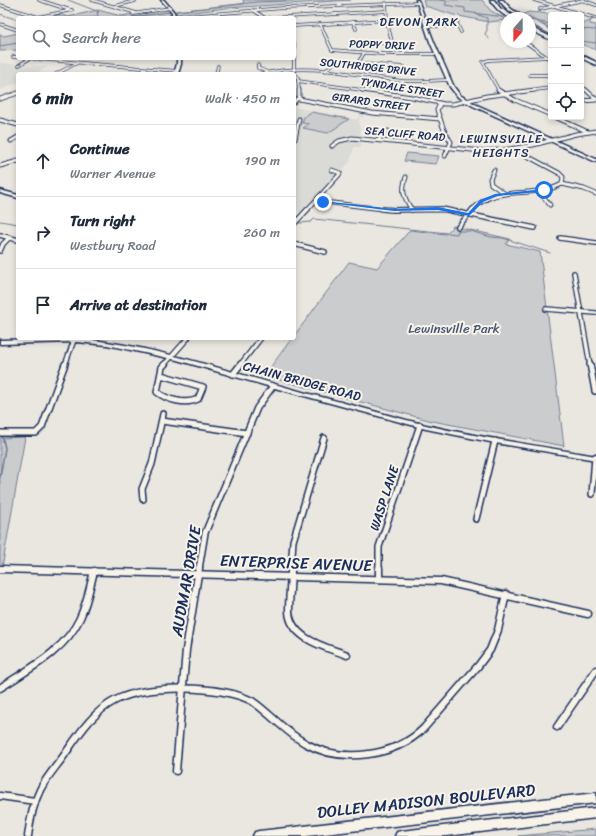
<!DOCTYPE html>
<meta charset="utf-8">
<style>
body{margin:0;font-family:Sriracha,sans-serif;background:#f6f6f7;color:#1f2937}
.controls{position:absolute;right:12px;top:12px;display:grid;overflow:hidden;border-radius:4px;box-shadow:0 2px 6px #0003}
.controls button{width:36px;height:36px;display:grid;place-items:center;padding:0;border:0;border-bottom:1px solid #e0e1e3;background:#fff;color:#1f2937;font:20px sans-serif}
.compass{position:absolute;left:500px;top:12px;width:36px;height:36px;border-radius:50%;background:#fff;box-shadow:0 2px 6px #0003;rotate:201deg}
.stop{position:absolute;width:12px;height:12px;margin:-9px;border:3px solid #1a73e8;border-radius:50%;background:#fff}
.stop.end{background:#1a73e8;border-color:#fff;box-shadow:0 1px 4px #0008}
.list{margin:0;padding:0;list-style:none}
h2{display:flex;justify-content:space-between;align-items:center;height:52px;margin:0;padding:0 16px;font-size:17px}
h2 small{font-size:13px;font-weight:400;color:#747a83}
.list li{display:grid;grid-template-columns:26px 1fr auto;gap:12px;align-items:center;box-sizing:border-box;height:72px;padding:0 16px;border-top:1px solid #e0e1e3}
.list b{display:block;font-size:15px;white-space:nowrap}
.list p{margin:0;font-size:13px;white-space:nowrap;color:#747a83}
.list em{font-size:13px;font-style:normal;color:#747a83}
.icon{flex:none;width:22px;height:22px;fill:none;stroke:currentColor;stroke-width:2;stroke-linecap:round;stroke-linejoin:round}
.map{position:relative;flex:none;width:596px;height:836px;overflow:hidden}
.search{position:absolute;background:#fff;box-shadow:0 2px 6px #0003;left:16px;top:16px;width:280px;height:44px;display:flex;align-items:center;gap:10px;box-sizing:border-box;padding:0 14px;border-radius:4px;color:#747a83;font-size:15px}
.panel{position:absolute;background:#fff;box-shadow:0 2px 6px #0003;left:16px;top:72px;width:280px;height:268px;border-radius:4px}
.map>svg:first-child{display:block}
</style>
<div class="map">
<svg width="596" height="836" viewBox="0 0 596 836">
<rect width="100%" height="100%" fill="#eae7e0"/>
<filter id="ink" filterUnits="userSpaceOnUse"><feTurbulence type="fractalNoise" baseFrequency=".025" numOctaves="2"/><feDisplacementMap in="SourceGraphic" scale="8" xChannelSelector="R" yChannelSelector="G"/><feConvolveMatrix kernelMatrix="1 2 1 2 8 2 1 2 1" color-interpolation-filters="sRGB"/></filter>
<g filter="url(#ink)">
<g fill="#dadad6">
<path d="M0,63L48,67L34,74H18V82L0,90Z"/>
<path d="M294,107L353,119L356,120L363,113L365,114L359,119L361,147H354L350,162L303,212L294,211Z"/>
</g>
<g fill="#cbcccd" stroke="#737e96">
<path d="M243,0H351L226,8L177,14L176,11L244,4Z"/>
<path d="M423,0H482L490,10L506,20L489,22L454,15L425,6Z"/>
<path d="M164,9L170,12V17L63,18L54,15L58,14L68,17L98,10L121,16Z"/>
<path d="M539,10H541L540,13L558,15H551V30L530,18L521,15L529,12L538,13Z"/>
<path d="M593,19L590,22V24L596,25V50L581,44V23H585Z"/>
<path d="M18,33V50L0,51V34L4,36Z"/>
<path d="M311,112L349,119L328,133L303,128L309,124L302,123L304,117Z"/>
<path d="M407,153L439,156L436,164L404,161Z"/>
<path d="M453,226L510,239L506,244L540,252L564,446L432,421L264,376L292,338H294V336L349,262L377,268L410,230L446,234Z"/>
<path d="M25,437L2,568L0,569V438Z"/>
<path d="M596,829V836H518Z"/>
</g>
<g fill="none" stroke-linecap="round" stroke-linejoin="round">
<g stroke="#6d7892" stroke-width="1">
<path d="M68,0L99,12L97,13L98,16L92,18"/>
<path d="M440,0L447,1L445,5L465,8V12L512,18"/>
<path d="M176,11L257,2L314,0"/>
<path d="M0,14L18,20"/>
<path d="M476,14L487,18V30L485,34L489,39"/>
<path d="M126,18L170,12"/>
<path d="M530,20L551,24"/>
<path d="M541,23L551,29"/>
<path d="M581,29L596,30"/>
<path d="M581,41L596,43"/>
<path d="M0,46L18,43"/>
<path d="M0,221L18,224"/>
<path d="M299,223L311,222L314,219L457,234L458,231H470L491,237L503,238L550,253"/>
</g>
<path stroke="#6d7892" stroke-width="1.5" d="M0,477L5,448L2,436"/>
<defs>
<g id="street-far4">
<path d="M39,0L70,10"/>
<path d="M92,0L136,13"/>
<path d="M534,0L595,18"/>
<path d="M582,0L596,5"/>
<path d="M386,3L387,22L395,54"/>
<path d="M0,5L38,17L72,10"/>
<path d="M115,6L135,1"/>
<path d="M540,9L584,0"/>
<path d="M253,10L265,18"/>
<path d="M133,14L170,8"/>
<path d="M174,17L284,8L419,3"/>
<path d="M270,18L386,11"/>
<path d="M458,21L456,22L461,32"/>
<path d="M353,22L356,29"/>
<path d="M0,24L18,30"/>
<path d="M320,24L332,50L382,54H438"/>
<path d="M294,26L387,20"/>
<path d="M427,26H458"/>
<path d="M525,42L551,60"/>
<path d="M294,43V72L298,78L299,91"/>
<path d="M365,43H392"/>
<path d="M13,57H18"/>
<path d="M25,58L177,71"/>
<path d="M358,63L364,53"/>
<path d="M19,65L29,59"/>
<path d="M258,65V68L267,72"/>
<path d="M325,71L335,62L404,67"/>
<path d="M56,74L77,63"/>
<path d="M216,74L218,66"/>
<path d="M261,74C309,62 356,76 403,81C418,82 434,80 449,80"/>
<path d="M530,75H551"/>
<path d="M298,81L369,91"/>
<path d="M581,85L587,91"/>
<path d="M499,91L483,62L489,60L547,57"/>
<path d="M527,91L551,88"/>
</g>
<g id="street-far3">
<path d="M362,90L412,97L444,104H453L487,96L535,90"/>
<path d="M498,90L515,100L551,115"/>
<path d="M586,90L596,99"/>
<path d="M0,99L18,93"/>
<path d="M299,99L372,113L440,119"/>
<path d="M581,101L596,100"/>
<path d="M294,102L299,97V90"/>
<path d="M440,104L437,110L444,130L451,142L445,156"/>
<path d="M555,117L588,132"/>
<path d="M0,120L18,125"/>
<path d="M295,139L299,119"/>
<path d="M379,140L382,134L388,131"/>
<path d="M11,141L18,137"/>
<path d="M332,146L339,141L352,138L482,151L504,150L533,145L576,134L596,131"/>
<path d="M0,166L18,161"/>
<path d="M494,170L490,179L491,184L504,193"/>
<path d="M406,177C401,191 404,198 412,210"/>
<path d="M562,184L584,189L596,194"/>
<path d="M539,191L550,205"/>
<path d="M316,201L391,210"/>
<path d="M307,210L339,175L340,173L332,170"/>
<path d="M411,210H445"/>
<path d="M472,210C496,183 533,200 562,184L563,177L559,173L514,149"/>
</g>
<g id="street-far2">
<path d="M382,209L394,210L442,209L535,228"/>
<path d="M411,209L412,210"/>
<path d="M294,224L308,209"/>
<path d="M458,227L473,209"/>
<path d="M0,235L18,240"/>
<path d="M560,238L596,243"/>
<path d="M294,244L325,252"/>
<path d="M0,251L3,244L9,238"/>
<path d="M574,273L590,365"/>
<path d="M546,309L596,313"/>
<path d="M65,365L74,340"/>
<path d="M164,365L188,338"/>
<path d="M240,365L261,338"/>
</g>
<g id="street-far1">
<path d="M590,364L595,391"/>
<path d="M233,374L241,364"/>
<path d="M161,375L203,387L198,399C186,405 167,400 157,392L162,367L165,364"/>
<path d="M162,421L247,433"/>
<path d="M0,433H36L42,427L65,364"/>
<path d="M592,494L595,457"/>
<path d="M143,499L142,489L152,464L163,414"/>
<path d="M476,519L495,441"/>
<path d="M0,569H5"/>
<path d="M199,569L205,533L257,408L273,386"/>
<path d="M291,569L293,541L324,438"/>
<path d="M379,569V547L420,425"/>
</g>
<g id="street">
<path d="M291,568C291,582 289,597 289,611C290,639 326,647 347,655"/>
<path d="M379,568V579"/>
<path d="M0,569L441,581L588,614"/>
<path d="M0,688C29,669 65,651 80,618C87,603 90,587 94,571"/>
<path d="M557,727L596,670"/>
<path d="M176,771L186,650L199,568"/>
<path d="M0,796L35,801"/>
<path d="M28,836C30,820 33,804 40,790C46,778 55,768 63,757C77,737 92,712 116,700C148,684 220,685 252,701C271,714 285,732 305,743C341,764 395,757 424,728L478,666L490,650L498,630L506,594"/>
</g>
<g id="secondary">
<path d="M161,0H164L174,12L176,18H172V12Z"/>
<path d="M416,0H418L434,42L454,87L460,95L475,104L596,159V162L473,106L458,97L450,87L430,42Z"/>
<path d="M177,58H181V64L178,74H174L177,64Z"/>
<path d="M0,190L18,195V198L0,193Z"/>
<path d="M77,338C156,346 230,372 306,393C346,403 386,415 426,425C482,438 539,446 596,456V460L495,443L426,429L271,387L177,360L107,345L77,342L0,344V340Z"/>
</g>
<g id="primary">
<path d="M596,793V803L307,836H253L255,832L259,831Z"/>
<path d="M596,808V818L447,836H395L397,832L401,831Z"/>
</g>
<g id="highway">
<path d="M490,0H494L500,8L513,16V18C503,17 496,8 490,0Z"/>
<path d="M499,0H503L510,8L525,18C514,18 506,8 499,0Z"/>
<path d="M530,27L551,37V40L530,30Z"/>
<path d="M581,55L596,62V65L581,58Z"/>
</g>
</defs>
<use href="#street-far4" stroke="#1b2f5e" stroke-width="3.5"/>
<use href="#street-far3" stroke="#1b2f5e" stroke-width="5"/>
<use href="#street-far2" stroke="#1b2f5e" stroke-width="6"/>
<use href="#street-far1" stroke="#1b2f5e" stroke-width="8"/>
<use href="#street" stroke="#1b2f5e" stroke-width="9"/>
<use href="#secondary" stroke="#1b2f5e" stroke-width="3"/>
<use href="#primary" stroke="#1b2f5e" stroke-width="3"/>
<use href="#highway" stroke="#1b2f5e" stroke-width="3"/>
<use href="#street-far4" stroke="#f7f3e8" stroke-width="2"/>
<use href="#street-far3" stroke="#f7f3e8" stroke-width="3"/>
<use href="#street-far2" stroke="#f7f3e8" stroke-width="3.5"/>
<use href="#street-far1" stroke="#f7f3e8" stroke-width="5"/>
<use href="#street" stroke="#f7f3e8" stroke-width="6"/>
<use href="#secondary" fill="#f7f3e8" fill-rule="evenodd"/>
<use href="#primary" fill="#f7f3e8" fill-rule="evenodd"/>
<use href="#highway" fill="#f7f3e8" fill-rule="evenodd"/>
<g stroke="#1b2f5e" stroke-width="1">
<path d="M498,0L505,9L520,18"/>
<path d="M530,24L551,35"/>
<path d="M581,53L596,61"/>
</g>
</g>
</g>
<path fill="#1a73e8" d="M544,189L546,191L497,196L483,202L469,216L438,210L394,211L321,202L323,201L394,209L438,207L468,213L480,200L495,194Z"/>
<g text-anchor="middle" dominant-baseline="central" stroke-width="4" stroke-linejoin="round" paint-order="stroke">
<g font-size="11" fill="#1b2f5e" stroke="#f7f3e8">
<text transform="translate(382 45) rotate(2)">POPPY DRIVE</text>
<text transform="translate(368 67) rotate(6)">SOUTHRIDGE DRIVE</text>
<text transform="translate(402 88) rotate(9)">TYNDALE STREET</text>
<text transform="translate(371 102) rotate(8)">GIRARD STREET</text>
<text transform="translate(405 134) rotate(5)">SEA CLIFF ROAD</text>
</g>
<g font-size="12" letter-spacing="1" fill="#1b2f5e" stroke="#f7f3e8">
<text x="419" y="22">DEVON PARK</text>
<text x="501" y="139">LEWINSVILLE<tspan x="501" dy="14">HEIGHTS</tspan></text>
</g>
<g font-size="13" fill="#47567a" stroke="#f7f3e8">
<text x="454" y="328">Lewinsville Park</text>
</g>
<g font-size="13" fill="#1b2f5e" stroke="#f7f3e8">
<text transform="translate(302 381) rotate(15)">CHAIN BRIDGE ROAD</text>
<text transform="translate(384 498) rotate(-72)">WASP LANE</text>
</g>
<g font-size="16" fill="#1b2f5e" stroke="#f7f3e8">
<text transform="translate(296 563) rotate(2)">ENTERPRISE AVENUE</text>
<text transform="translate(186 581) rotate(-80)">AUDMAR DRIVE</text>
<text transform="translate(426 801) rotate(-6)">DOLLEY MADISON BOULEVARD</text>
</g>
</g>
</svg>
<div class="controls">
<button>+</button>
<button>−</button>
<button><svg class="icon" aria-label="locate" viewBox="0 0 24 24"><circle cx="12" cy="12" r="6"/><path d="M12 2v4M12 18v4M2 12h4M18 12h4"/></svg></button>
</div>
<svg class="compass" viewBox="-18 -18 36 36"><path d="M0-13l5 13h-10z" fill="#e53935"/><path d="M0 13l5-13h-10z" fill="#747a83"/></svg>
<div class="stop" style="left:544px;top:190px"></div>
<div class="stop end" style="left:323px;top:202px"></div>
<div class="search"><svg class="icon" aria-label="search" viewBox="0 0 24 24"><circle cx="10" cy="10" r="6"/><path d="M15 15l6 6"/></svg>Search here</div>
<section class="panel">
<h2>6 min<small>Walk · 450 m</small></h2>
<ul class="list">
<li><svg class="icon" aria-label="ahead" viewBox="0 0 24 24"><path d="M12 20V5M6 11l6-6 6 6"/></svg><div><b>Continue</b><p>Warner Avenue</p></div><em>190 m</em></li>
<li><svg class="icon" aria-label="right" viewBox="0 0 24 24"><path d="M7 20v-9h11M14 6l5 5-5 5"/></svg><div><b>Turn right</b><p>Westbury Road</p></div><em>260 m</em></li>
<li><svg class="icon" aria-label="arrive" viewBox="0 0 24 24"><path d="M6 21V4h12l-3 4 3 4H6"/></svg><div><b>Arrive at destination</b></div></li>
</ul>
</section>
</div>
